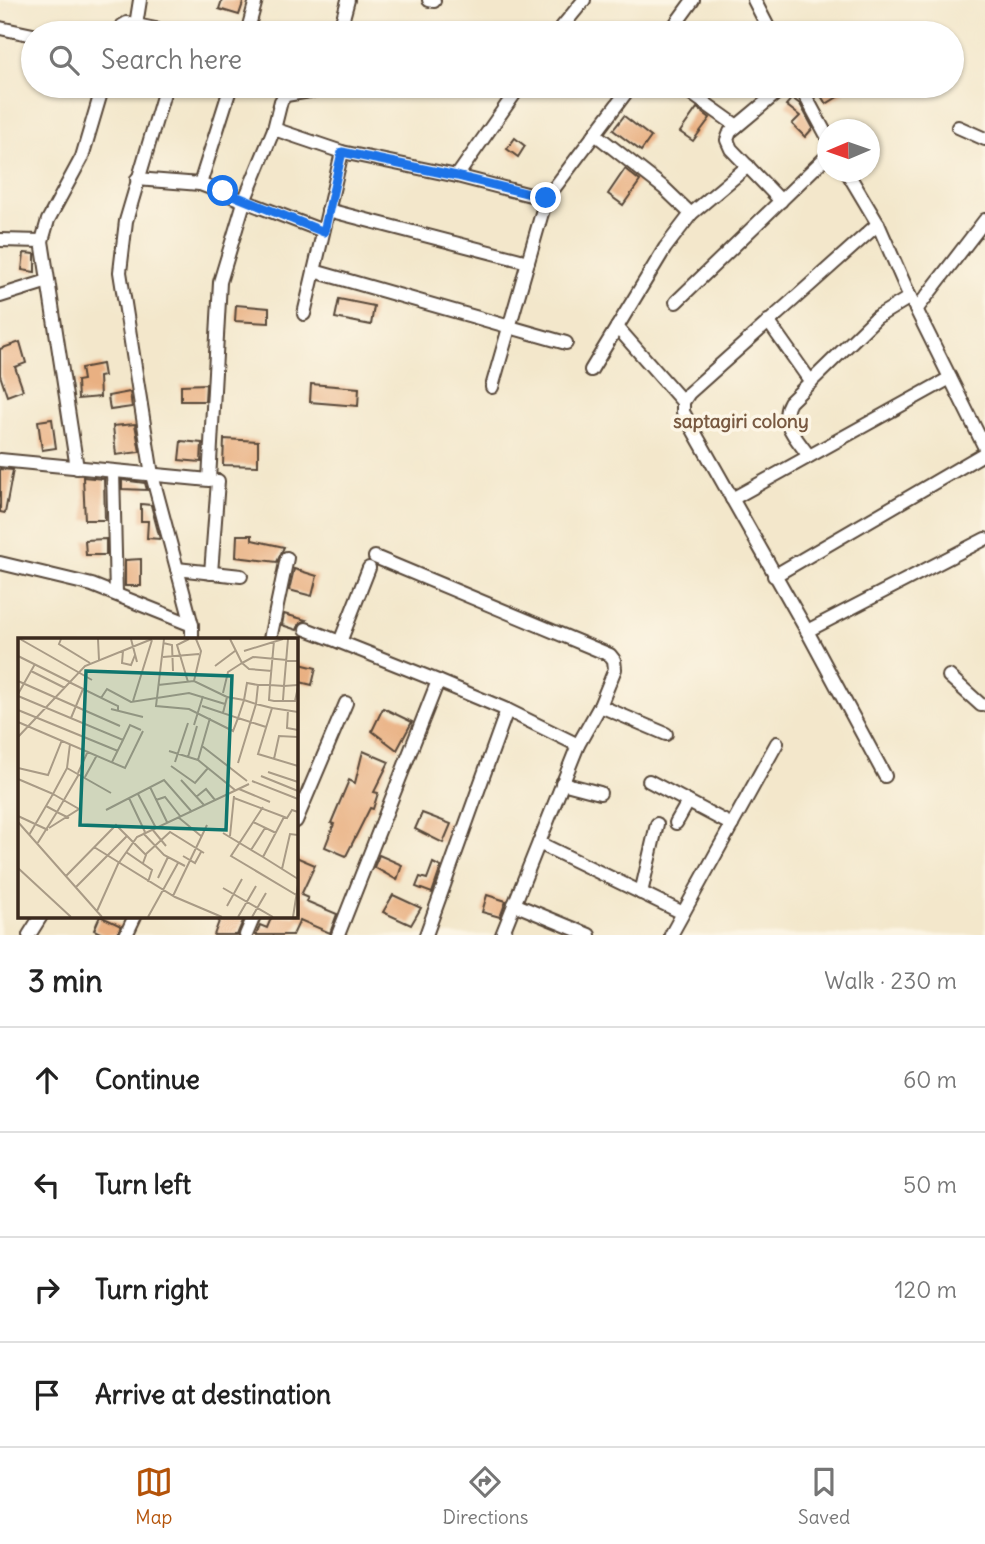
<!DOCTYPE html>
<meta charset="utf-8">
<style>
body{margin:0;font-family:Delius,sans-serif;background:#f6f6f6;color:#222}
.compass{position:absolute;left:817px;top:119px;width:63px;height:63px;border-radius:50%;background:#fff;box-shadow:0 2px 5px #0004;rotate:268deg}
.stop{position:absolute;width:21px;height:21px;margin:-16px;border:5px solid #1a73e8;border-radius:50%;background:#fff}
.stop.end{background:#1a73e8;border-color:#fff;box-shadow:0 2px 7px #0008}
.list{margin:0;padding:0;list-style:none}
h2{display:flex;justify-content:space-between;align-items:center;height:91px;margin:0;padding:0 28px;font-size:30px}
h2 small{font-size:23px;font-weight:400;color:#767676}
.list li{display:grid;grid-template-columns:46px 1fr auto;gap:21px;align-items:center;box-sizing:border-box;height:105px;padding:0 28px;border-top:2px solid #e0e0e0}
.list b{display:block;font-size:26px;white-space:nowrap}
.list em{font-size:23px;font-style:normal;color:#767676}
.icon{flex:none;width:38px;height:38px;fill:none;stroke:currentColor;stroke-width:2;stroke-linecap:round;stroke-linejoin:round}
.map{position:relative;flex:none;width:985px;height:935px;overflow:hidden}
.search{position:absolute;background:#fff;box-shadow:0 2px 5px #0004;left:21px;right:21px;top:21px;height:77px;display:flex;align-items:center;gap:18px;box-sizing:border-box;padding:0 24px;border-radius:38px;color:#767676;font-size:26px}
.sheet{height:511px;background:#fff}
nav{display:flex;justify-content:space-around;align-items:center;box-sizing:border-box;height:98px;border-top:2px solid #e0e0e0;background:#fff;font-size:19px;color:#767676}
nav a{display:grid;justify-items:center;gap:4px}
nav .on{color:#b45309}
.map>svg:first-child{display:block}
</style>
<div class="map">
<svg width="985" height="935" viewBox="0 0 985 935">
<rect width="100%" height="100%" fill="#fcf5e5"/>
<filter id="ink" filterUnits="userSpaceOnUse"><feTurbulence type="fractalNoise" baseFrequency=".0143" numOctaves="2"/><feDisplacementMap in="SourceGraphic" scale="14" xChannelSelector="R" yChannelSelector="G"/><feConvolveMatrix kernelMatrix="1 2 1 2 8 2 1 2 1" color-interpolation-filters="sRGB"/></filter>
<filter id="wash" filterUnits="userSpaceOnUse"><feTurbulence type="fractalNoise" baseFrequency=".00686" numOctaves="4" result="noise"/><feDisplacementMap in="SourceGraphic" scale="28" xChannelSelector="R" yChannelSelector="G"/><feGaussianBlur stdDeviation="1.57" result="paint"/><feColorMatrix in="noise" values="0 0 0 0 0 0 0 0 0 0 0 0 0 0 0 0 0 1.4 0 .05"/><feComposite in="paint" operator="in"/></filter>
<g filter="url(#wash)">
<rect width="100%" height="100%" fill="#f3e7cb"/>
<g id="blocks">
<g fill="#e9b082">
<path d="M222,0H244L239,15L219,9Z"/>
<path d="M832,86H839L844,93L826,104L820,94Z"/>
<path d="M792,98L800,104L813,128L805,137L792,124L800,116L786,105Z"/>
<path d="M697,108L710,118L693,141L680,132Z"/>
<path d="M624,116L651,137L641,151L613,130Z"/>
<path d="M515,138L525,146L518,157L507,149Z"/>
<path d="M625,169L640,181L623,205L608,194Z"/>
<path d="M24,253L35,254V272L22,270Z"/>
<path d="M339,299L374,306L371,325L335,318Z"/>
<path d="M236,305L269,308V323L235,321Z"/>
<path d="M20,342L26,363L15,367L23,390L7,396L0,375V349Z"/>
<path d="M102,364L104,376L99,377L100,397L78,399L77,381L83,380L81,368Z"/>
<path d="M206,384L205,401H181V385Z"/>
<path d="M311,384L359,388L358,406L310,402Z"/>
<path d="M130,392L132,407L110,410L108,396Z"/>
<path d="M52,419L56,448L42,450L38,421Z"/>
<path d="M135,424L140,452L116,455L113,426Z"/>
<path d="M224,439L258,441V466L223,465Z"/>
<path d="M181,441L202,443L201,462L179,460Z"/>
<path d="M0,469L13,470L5,513L0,512Z"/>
<path d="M83,477L104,479L105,520H85Z"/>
<path d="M122,480L145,483L147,490L122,489Z"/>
<path d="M141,504L151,505L160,539L147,538L148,521H141Z"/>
<path d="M237,535H252V540L284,547L277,562L236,557Z"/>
<path d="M106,539V555H86L85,540Z"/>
<path d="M141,559V586H125V560Z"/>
<path d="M294,569L317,576L312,596L289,590Z"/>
<path d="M284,614L306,620L300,623L297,630L282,625Z"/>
<path d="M296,663L316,668L312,685L296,681Z"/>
<path d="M383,708L412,722L397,750L372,731Z"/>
<path d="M363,751L389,762L374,792L378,793L373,809L370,808L346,856L325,847L334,824L331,823L349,780L355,783Z"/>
<path d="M422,813L451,824L443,843L415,829Z"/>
<path d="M379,855L402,865L397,880L374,867Z"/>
<path d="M296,857L315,865L301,895L308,898L306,901L337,914L330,933L300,920L293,935H256L260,925L267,928L272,916H296Z"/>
<path d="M433,863L441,867L432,893L416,887L420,877L427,879Z"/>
<path d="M393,895L421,908L411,925L383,912Z"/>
<path d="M487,895L506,901L500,917L482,912Z"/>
<path d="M100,916L121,926L117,935H104L94,930Z"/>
<path d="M221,916H245L237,935H214Z"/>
</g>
</g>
</g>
<g filter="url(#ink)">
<use href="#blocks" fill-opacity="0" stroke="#574638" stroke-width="2"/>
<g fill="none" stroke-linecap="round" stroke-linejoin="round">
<defs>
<g id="minor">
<path d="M140,0L136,25L175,33"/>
<path d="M429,0L434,1"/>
<path d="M754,0L771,33"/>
<path d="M0,28L33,35"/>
<path d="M118,33L122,26L127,23L136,25"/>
<path d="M247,33L256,0"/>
<path d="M339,33L348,0"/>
<path d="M557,33L584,0"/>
<path d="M669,33L693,0"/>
<path d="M166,86L126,221L120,272L152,475L192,625V639"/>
<path d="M681,86L737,126"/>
<path d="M800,86L828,138"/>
<path d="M958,127L985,139"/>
<path d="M274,129L342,152L457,176L546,199"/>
<path d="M847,172L878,224L910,297L985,448"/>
<path d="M457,176L520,86"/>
<path d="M137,179L200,184L323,231"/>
<path d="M200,184L231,86"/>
<path d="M781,201L731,149L727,140L730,132L785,86"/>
<path d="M328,210L528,262"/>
<path d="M691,214L748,166"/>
<path d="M878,224L689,393L683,402V412L807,631L885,776"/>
<path d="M0,240L42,241"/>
<path d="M314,271L566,343"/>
<path d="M0,296L48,281"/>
<path d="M676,302L828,155"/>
<path d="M916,310L985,220"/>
<path d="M304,314L342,152"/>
<path d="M768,321L811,382"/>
<path d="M617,327L683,402"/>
<path d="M591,370L665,248L691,214L664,188L595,134"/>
<path d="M492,387L546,199L631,86"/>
<path d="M809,456C798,440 778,422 790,402L877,317L910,297"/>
<path d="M0,460L209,480L220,282L245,199L274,129L281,101L286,95L316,90L322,86"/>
<path d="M77,468L42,241L48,220L82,157L103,86"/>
<path d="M113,471L116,594"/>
<path d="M732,499L950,378"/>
<path d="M375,557L610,655L614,660L615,669L600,706L578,745L502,935"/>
<path d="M0,563L92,585L192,625"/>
<path d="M177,569L241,576"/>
<path d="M211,573L218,481"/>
<path d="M774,576L985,453"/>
<path d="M306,629L340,642"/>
<path d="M807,631L985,539"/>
<path d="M270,639L287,558"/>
<path d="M949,676L981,705"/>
<path d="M438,681L507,710L578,745"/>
<path d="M600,706L666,734"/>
<path d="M649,781L732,825"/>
<path d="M562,783L600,793"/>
<path d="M296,821L346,703"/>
<path d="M676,823L688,802"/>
<path d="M539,843L683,913"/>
<path d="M641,893L657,824"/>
<path d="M514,904L589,935"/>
<path d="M29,935L41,916"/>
<path d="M126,935L135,916"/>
<path d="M246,935L254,916"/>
<path d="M338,935L438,681L340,642L369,568"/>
<path d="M426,935L507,710"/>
<path d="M671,935L777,743"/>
</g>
</defs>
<use href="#minor" stroke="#574638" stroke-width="16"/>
<use href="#minor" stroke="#fff" stroke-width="12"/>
</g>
</g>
<g fill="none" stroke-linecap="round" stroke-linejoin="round" filter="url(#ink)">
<path stroke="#1a73e8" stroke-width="9" d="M223,191L324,232L342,152L457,176L546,198"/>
</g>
<g text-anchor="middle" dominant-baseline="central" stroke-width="7" stroke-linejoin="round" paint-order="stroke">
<g font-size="19" font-weight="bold" fill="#785941" stroke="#fcf5e5">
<text x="741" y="421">saptagiri colony</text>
</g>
</g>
<g transform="translate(18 638)">
<rect width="280" height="280" fill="#f3e7cb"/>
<path fill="none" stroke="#a99b86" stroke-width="2" d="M2,1L74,42M43,1L41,6L72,25M80,1L81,22M113,1L119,24M146,1L138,68L171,71L215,93L220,80L184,68M270,1L266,48L280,47M145,5L154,7L155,33M105,13L104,25L113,27L117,17M226,13L265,1M0,18L52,44M145,19L181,16M197,28L217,13M13,33L47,50M254,33L231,31L224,25L235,19L280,23M0,43L102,88M176,43L183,13L178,1M51,44L100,68V73M170,44L159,7L171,1M140,47L176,43L209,59M240,47L229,45L226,62L238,66L240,47H252L256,3M205,55L210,34L224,25L212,1M0,56L17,26M0,58L105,102L112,87L123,92M83,60L89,51L113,64L171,55L207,66M265,62L266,48L252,47L251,62L256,63H277L280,49M115,63L134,2M254,70L280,74M93,71L125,79M0,72L100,113M270,72L269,90L280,92M205,75L209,59L226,62L220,80L248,89M53,80L65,51M0,84L107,130L125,93M176,87L185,58M0,99L67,28L134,1M184,108L229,143M151,113L180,122L217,152M170,119L179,88M256,121L261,98L280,99M180,122L192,80M94,124L105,102M157,124L170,85M220,125L238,66L254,70L240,116L280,128M153,128L177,145L190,130M0,130L30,137L44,102M49,130L52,106M250,134L280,144M60,135L70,113M243,138L280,153M67,139L79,117M0,141L35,156L49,130L93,155M163,142L186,167M234,143L280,161M132,149L149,184M221,151L252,164M120,156L138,190M178,159L188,151L197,162M111,160L127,194M216,160L269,180L274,172L280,174M138,162L147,159L162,178M28,168L39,174L61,136M245,169L213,218L280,258M88,172L146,142L174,174M0,178L30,192M160,179L183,198M266,179L245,219L280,241M0,184L84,279M235,184L258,195M134,191L148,208M125,195L146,217L167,228M205,195L245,219M11,197L35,156L61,171L31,190M212,198L216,158M19,206L39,174L51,180M76,209L157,259L204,279M233,212L247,190M108,214L134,232L130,244M128,216L152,194L186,215M165,218L177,225L183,214M0,230L53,279M264,231L272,196L280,197M48,238L98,187L109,198M140,240L150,219M57,250L109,198L128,217L125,225M205,250L255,279M155,258L189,187M209,268L224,241M79,273L100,226L119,199L231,146M130,279L160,225M220,279L238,248M234,279L248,255M275,279L280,247"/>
<path fill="#0f766e" fill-opacity="0.15" stroke="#0f766e" stroke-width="3.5" d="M68,33L214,38L208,192L62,187Z"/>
<rect width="280" height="280" fill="none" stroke="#3b2a1e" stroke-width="3.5"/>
</g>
</svg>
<svg class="compass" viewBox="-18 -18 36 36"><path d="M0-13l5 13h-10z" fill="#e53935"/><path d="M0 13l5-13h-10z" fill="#767676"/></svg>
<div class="stop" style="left:223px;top:191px"></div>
<div class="stop end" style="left:546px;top:198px"></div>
<div class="search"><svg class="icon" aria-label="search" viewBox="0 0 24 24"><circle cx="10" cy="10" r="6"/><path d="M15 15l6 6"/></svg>Search here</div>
</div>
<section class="sheet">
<h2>3 min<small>Walk · 230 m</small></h2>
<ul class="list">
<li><svg class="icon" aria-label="ahead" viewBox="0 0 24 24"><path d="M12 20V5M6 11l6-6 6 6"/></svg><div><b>Continue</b></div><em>60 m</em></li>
<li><svg class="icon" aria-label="left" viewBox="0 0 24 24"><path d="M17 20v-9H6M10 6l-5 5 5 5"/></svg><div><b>Turn left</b></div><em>50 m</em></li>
<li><svg class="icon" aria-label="right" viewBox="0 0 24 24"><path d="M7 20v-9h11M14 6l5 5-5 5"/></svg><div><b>Turn right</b></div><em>120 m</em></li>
<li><svg class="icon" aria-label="arrive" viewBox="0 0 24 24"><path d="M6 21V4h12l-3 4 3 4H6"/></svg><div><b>Arrive at destination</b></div></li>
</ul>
</section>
<nav>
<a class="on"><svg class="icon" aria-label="map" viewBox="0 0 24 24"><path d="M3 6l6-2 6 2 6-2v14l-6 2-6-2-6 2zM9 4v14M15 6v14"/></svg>Map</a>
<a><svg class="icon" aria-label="directions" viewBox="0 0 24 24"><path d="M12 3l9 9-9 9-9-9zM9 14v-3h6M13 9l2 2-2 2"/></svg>Directions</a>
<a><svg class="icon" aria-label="saved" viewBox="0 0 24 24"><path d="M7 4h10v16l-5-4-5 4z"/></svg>Saved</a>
</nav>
